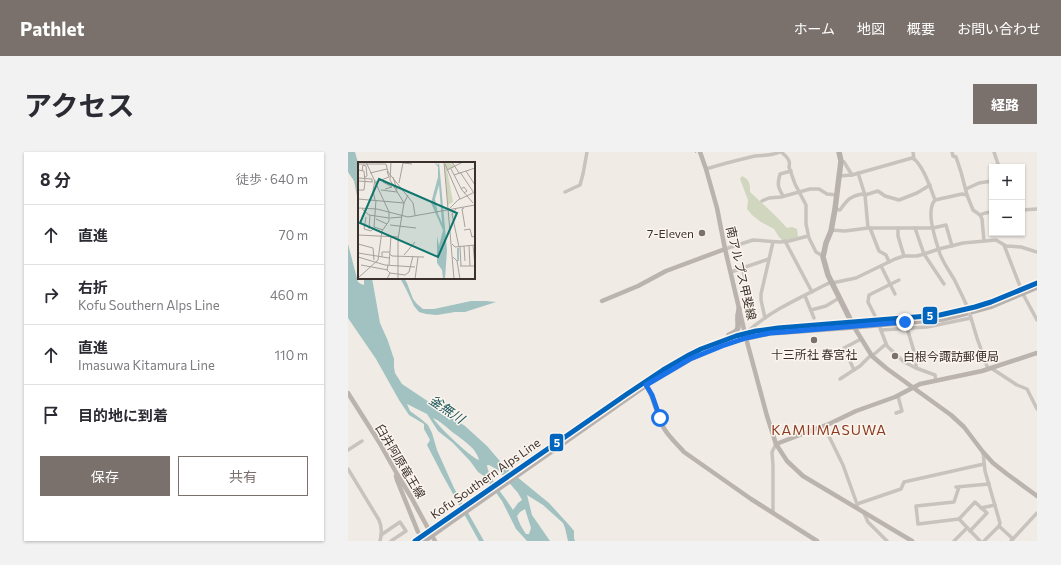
<!DOCTYPE html>
<html lang="ja">
<meta charset="utf-8">
<style>
body{margin:0;font-family:Commissioner,"Noto Sans JP",sans-serif;background:#f2f2f3;color:#2b2b33}
.controls{position:absolute;right:12px;top:12px;display:grid;overflow:hidden;border-radius:0px;box-shadow:0 1px 3px #0004}
.controls button{width:36px;height:36px;display:grid;place-items:center;padding:0;border:0;border-bottom:1px solid #e1e1e2;background:#fff;color:#2b2b33;font:20px sans-serif}
.stop{position:absolute;width:12px;height:12px;margin:-9px;border:3px solid #1a73e8;border-radius:50%;background:#fff}
.stop.end{background:#1a73e8;border-color:#fff;box-shadow:0 1px 4px #0008}
.list{margin:0;padding:0;list-style:none}
h2{display:flex;justify-content:space-between;align-items:center;height:52px;margin:0;padding:0 16px;font-size:17px}
h2 small{font-size:13px;font-weight:400;color:#7c7c81}
.list li{display:grid;grid-template-columns:26px 1fr auto;gap:12px;align-items:center;box-sizing:border-box;height:60px;padding:0 16px;border-top:1px solid #e1e1e2}
.list b{display:block;font-size:15px;white-space:nowrap}
.list p{margin:0;font-size:13px;white-space:nowrap;color:#7c7c81}
.list em{font-size:13px;font-style:normal;color:#7c7c81}
.actions{display:flex;gap:8px;padding:12px 16px}
.actions a{flex:1;padding:9px 0;border:1px solid #7a716c;border-radius:0px;text-align:center;font-size:14px;color:#7a716c}
.actions .main{background:#7a716c;color:#fff}
.icon{flex:none;width:22px;height:22px;fill:none;stroke:currentColor;stroke-width:2;stroke-linecap:round;stroke-linejoin:round}
.map{position:relative;flex:none;width:689px;height:389px;overflow:hidden;border-radius:0px}
header{display:flex;align-items:center;gap:24px;box-sizing:border-box;height:56px;padding:0 20px;background:#7a716c;color:#fff}
header strong{font-size:19px}
nav{display:flex;gap:22px;margin-inline-start:auto;font-size:14px}
.intro{display:flex;align-items:center;justify-content:space-between;box-sizing:border-box;height:96px;padding:0 24px}
h1{margin:0;font-size:28px}
.button{padding:10px 18px;border-radius:0px;background:#7a716c;color:#fff;font-size:14px;font-weight:700}
main{display:flex;gap:24px;padding:0 24px}
aside{flex:1;background:#fff;border-radius:0px;box-shadow:0 1px 3px #0004}
.map>svg:first-child{display:block}
</style>
<header>
<strong>Pathlet</strong>
<nav><a>ホーム</a><a>地図</a><a>概要</a><a>お問い合わせ</a></nav>
</header>
<div class="intro"><h1>アクセス</h1><a class="button">経路</a></div>
<main>
<aside>
<h2>8 分<small>徒歩 · 640 m</small></h2>
<ul class="list">
<li><svg class="icon" aria-label="ahead" viewBox="0 0 24 24"><path d="M12 20V5M6 11l6-6 6 6"/></svg><div><b>直進</b></div><em>70 m</em></li>
<li><svg class="icon" aria-label="right" viewBox="0 0 24 24"><path d="M7 20v-9h11M14 6l5 5-5 5"/></svg><div><b>右折</b><p>Kofu Southern Alps Line</p></div><em>460 m</em></li>
<li><svg class="icon" aria-label="ahead" viewBox="0 0 24 24"><path d="M12 20V5M6 11l6-6 6 6"/></svg><div><b>直進</b><p>Imasuwa Kitamura Line</p></div><em>110 m</em></li>
<li><svg class="icon" aria-label="arrive" viewBox="0 0 24 24"><path d="M6 21V4h12l-3 4 3 4H6"/></svg><div><b>目的地に到着</b></div></li>
</ul>
<div class="actions"><a class="main">保存</a><a>共有</a></div>
</aside>
<div class="map">
<svg width="689" height="389" viewBox="0 0 689 389">
<rect width="100%" height="100%" fill="#f0ebe5"/>
<path fill="#d1d6bf" d="M394,24C402,28 402,32 402,40C415,52 427,63 439,76L444,75L449,77L450,85L439,88H434L431,85L426,77L413,70L404,63L399,57L400,48L392,27Z"/>
<g fill="#a1c2c1" fill-rule="evenodd">
<path d="M0,0H7L11,14V35L9,44L6,29L0,20Z"/>
<path d="M0,92L10,130L13,132L16,133V126H24L32,171L40,189L46,207V215L47,221L54,232L117,274L139,294L157,315L201,351L222,374L226,379V386L227,389H220L217,376L215,371L195,353L179,343L184,363L202,389H179L168,377L154,349L136,324L130,320L122,309L105,291L90,279L79,262L59,252L62,259L73,267L80,273L84,281L89,298L106,336L136,389H131L94,322L79,293L82,288L76,277V272L61,263L51,248L28,207L0,166ZM85,266C92,269 97,274 103,279C113,287 128,295 131,308C122,305 91,275 85,266ZM139,313H141L150,318L170,341L174,348L170,351L165,358C158,346 140,326 139,313ZM177,357L183,376L181,382H178C174,376 171,371 169,364L172,360Z"/>
<path d="M52,126H56L59,131L65,147L69,152L75,157H86L123,149H138L148,150L117,160H107L89,163L78,162L71,160L66,154L58,137Z"/>
</g>
<g fill="none" stroke-linecap="round" stroke-linejoin="round">
<path stroke="#a1c2c1" stroke-width="1" d="M347,0L348,1"/>
<g stroke="#c9c3be" stroke-width="3.5">
<path d="M433,0C438,4 443,8 441,15L447,32L458,53V72L461,86L468,100L475,104"/>
<path d="M565,0L566,7"/>
<path d="M604,0L605,4L608,5L613,20L619,43L625,58L632,63L634,67L636,89"/>
<path d="M646,0L651,15"/>
<path d="M493,9L496,10L504,23"/>
<path d="M358,17C374,12 390,8 407,4C416,3 424,4 432,0"/>
<path d="M510,21L517,43L520,76"/>
<path d="M491,24L504,23L564,6C574,10 583,37 587,48C577,59 588,89 592,102C595,110 601,119 606,127C610,135 614,143 618,152"/>
<path d="M618,37L631,31L644,29"/>
<path d="M217,40L232,33L235,22L239,0"/>
<path d="M435,44C430,35 429,33 432,22L443,19"/>
<path d="M587,48L614,42L619,43"/>
<path d="M414,49L421,46L433,45L462,37H471L479,42L489,43"/>
<path d="M487,57L492,58C500,47 501,45 514,42L517,43L530,39L537,44L551,48L569,41L582,33"/>
<path d="M674,58L689,57"/>
<path d="M632,63L637,61L644,60"/>
<path d="M522,76L531,99L538,103L541,110"/>
<path d="M550,76V84L556,104"/>
<path d="M567,76L576,102L596,132"/>
<path d="M483,78L497,79L520,76H585L598,73L604,94"/>
<path d="M437,89L464,140"/>
<path d="M656,93L675,142L689,168"/>
<path d="M377,97L405,88L432,90L441,89L460,84"/>
<path d="M533,114L547,142"/>
<path d="M394,116L397,126"/>
<path d="M383,120L421,107"/>
<path d="M484,131L508,126L547,107L556,104H569L576,102L591,97L615,91L648,88L658,94L673,95L689,100"/>
<path d="M457,144L466,166"/>
<path d="M463,158L478,154L491,146"/>
<path d="M417,166L413,148V142L425,90"/>
<path d="M529,168L520,150L521,143L551,128"/>
<path d="M532,176L539,194L556,210L568,216L587,223L588,229"/>
<path d="M559,176L568,206V216"/>
<path d="M533,178L579,175L623,166L629,186L640,217"/>
<path d="M399,180C423,158 454,145 483,130"/>
<path d="M524,204L538,192"/>
<path d="M643,216L669,233L679,237L689,257"/>
<path d="M506,218L496,196L513,187"/>
<path d="M492,227L512,214L523,203"/>
<path d="M548,261L554,259L550,244"/>
<path d="M476,274L495,313L509,352V354"/>
<path d="M0,298L14,289"/>
<path d="M635,300L637,319L652,371L651,374L636,389"/>
<path d="M0,317L31,368C34,375 34,382 32,389"/>
<path d="M608,335L641,332"/>
<path d="M611,335L606,350L568,354L570,372L611,367L632,389"/>
<path d="M509,352L553,337L556,330L636,312"/>
<path d="M633,356L647,353"/>
<path d="M425,361V314L424,300L428,292"/>
<path d="M516,361L520,370L539,389"/>
<path d="M611,367L627,350L639,361L622,379"/>
<path d="M651,374L665,387"/>
<path d="M33,383L52,370L58,379L43,389"/>
<path d="M606,389L619,376"/>
<path d="M663,389L689,361"/>
</g>
<g stroke="#bab3ae" stroke-width="4.5">
<path d="M352,0L358,17L369,56L377,97L398,186L419,264L428,292L439,309L455,324L564,389"/>
<path d="M254,149L290,134L318,119L377,97"/>
<path d="M506,175L524,204L538,216L603,263L616,275L635,300L645,311L659,322L689,344"/>
<path d="M297,231C307,246 308,264 317,278C323,287 330,293 336,300L403,347L469,389"/>
<path d="M0,241L31,290L49,322L63,345L87,389"/>
<path d="M428,292L481,272L508,259L547,245L572,232L634,219L689,201"/>
<path d="M48,324L49,328L70,380"/>
</g>
<g stroke="#b8b1ad" stroke-width="5.5">
<path d="M491,0L493,9L487,57L483,79L478,91L475,105L480,123L505,173"/>
<path d="M381,183C394,178 389,175 390,164C390,162 391,160 391,157"/>
<path d="M67,389L279,242L315,218L341,203L353,197L388,184L408,179L430,176L592,163L627,155L643,150L689,131"/>
<path d="M76,389L104,369L298,233L342,207L374,193L393,187L422,181L437,180L506,175L594,167L611,163L644,154L689,135"/>
</g>
<path stroke="#c9c3be" stroke-width="3.5" d="M618,152L623,166"/>
<defs>
<path id="bus-1" d="M67,389L279,242L315,218L341,203L353,197L388,184L408,179L430,176L592,163L627,155L643,150L689,131"/>
</defs>
<use href="#bus-1" stroke="#fbf5ee" stroke-width="8"/>
<use href="#bus-1" stroke="#0065bd" stroke-width="5"/>
</g>
<g fill="none" stroke-linecap="round" stroke-linejoin="round">
<path stroke="#1a73e8" stroke-width="5" d="M312,266L304,243L298,233L342,207L374,194L398,186L422,181L436,180L557,170"/>
</g>
<g fill="#7a716c" stroke="#fbf5ee" stroke-width="1.5">
<circle cx="354" cy="81" r="4"/>
<circle cx="466" cy="188" r="4"/>
<circle cx="547" cy="204" r="4"/>
</g>
<g text-anchor="middle" dominant-baseline="central" stroke-width="3" stroke-linejoin="round" paint-order="stroke">
<g font-size="12" fill="#3b302b" stroke="#fbf5ee" text-anchor="end">
<text x="346" y="81">7-Eleven</text>
<text x="466" y="202" text-anchor="middle">十三所社 春宮社</text>
<text x="555" y="204" text-anchor="start">白根今諏訪郵便局</text>
</g>
<g font-size="12" fill="#3b302b" stroke="#fbf5ee">
<text transform="translate(394 121) rotate(77)">南アルプス甲斐線</text>
<text transform="translate(53 309) rotate(59)">臼井阿原竜王線</text>
<text transform="translate(137 326) rotate(-35)">Kofu Southern Alps Line</text>
</g>
<g font-size="13" font-style="italic" fill="#1f5a5e" stroke="#fbf5ee">
<text transform="translate(99 257) rotate(34)">釜無川</text>
</g>
<g font-size="14" letter-spacing="1" fill="#8c3b22" stroke="#fbf5ee">
<text x="481" y="277">KAMIIMASUWA</text>
</g>
</g>
<g transform="translate(10 10)">
<rect width="117" height="117" fill="#f0ebe5"/>
<path d="M86,0H94L91,2L94,1L96,6L89,8L95,40L90,43Z" fill="#d1d6bf"/>
<path d="M76,0L80,3L81,0L89,88L87,117H85L84,108L79,101V74L70,71L79,74L81,84L85,68L73,41L80,15V5ZM81,23L84,60L85,63L80,52L77,37Z" fill="#a1c2c1" fill-rule="evenodd"/>
<path fill="none" stroke="#a1c2c1" stroke-width="2" d="M100,99V86"/>
<path fill="none" stroke="#a8a09b" stroke-width="1" d="M8,0L31,50M33,0L32,18L46,41L40,77V117M86,0L96,117M94,0L101,11M0,2H28L30,10L55,41L57,53M87,2L102,37M93,7L104,28L115,41M0,8L6,9L7,20M89,8L105,0M4,9L5,3L8,4L9,14L7,15M108,9L117,23M102,10L116,31M12,11L29,7M96,13L117,6M35,15L39,28M0,16L14,17V20M17,18L15,29L17,38M0,19L15,20M18,20L31,15L29,9M25,20L34,25L27,27M41,21L45,1L54,2M103,27L106,25L109,29L106,31M0,28H6L7,20M23,28L39,30M0,37L46,41L50,33M18,38L16,65L25,68M0,46L19,47L50,55L117,43M106,46L104,47L107,65M4,47L11,53L31,56M91,47L100,38L117,30M98,47L94,52L101,85M8,55L6,67L13,69L16,66M32,56L44,55M18,57L29,62M32,63L58,66M11,67L12,53M106,68L112,67L114,75L117,74M0,73L40,75M0,82L15,86L16,98M94,82L97,85L117,83M115,83L117,104M106,84L107,99M111,84L112,104M102,85L103,104M0,91L31,96M32,92L34,94L66,95M46,93L57,80M0,95L27,103L57,105M24,95V90H32M95,95L99,99L102,117M3,103L30,108M31,103L33,74M102,104H117M32,111L47,113L51,110L55,94M0,116L20,98L24,69L31,59V50M29,117L32,111L29,108L30,103M57,117L60,95"/>
<path fill="#0f766e" fill-opacity="0.15" stroke="#0f766e" stroke-width="2" d="M21,17L99,51L80,95L2,61Z"/>
<rect width="117" height="117" fill="none" stroke="#3b302b" stroke-width="2"/>
</g>
<g stroke="#fbf5ee" stroke-width="1.5">
<rect x="574" y="154" width="16" height="19" rx="4" fill="#0065bd"/>
<rect x="201" y="281" width="15" height="19" rx="4" fill="#0065bd"/>
</g>
<g font-size="11" text-anchor="middle" font-weight="bold" fill="#fff">
<text x="582" y="168">5</text>
<text x="209" y="295">5</text>
</g>
</svg>
<div class="controls">
<button>+</button>
<button>−</button>
</div>
<div class="stop" style="left:312px;top:266px"></div>
<div class="stop end" style="left:557px;top:170px"></div>
</div>
</main>
